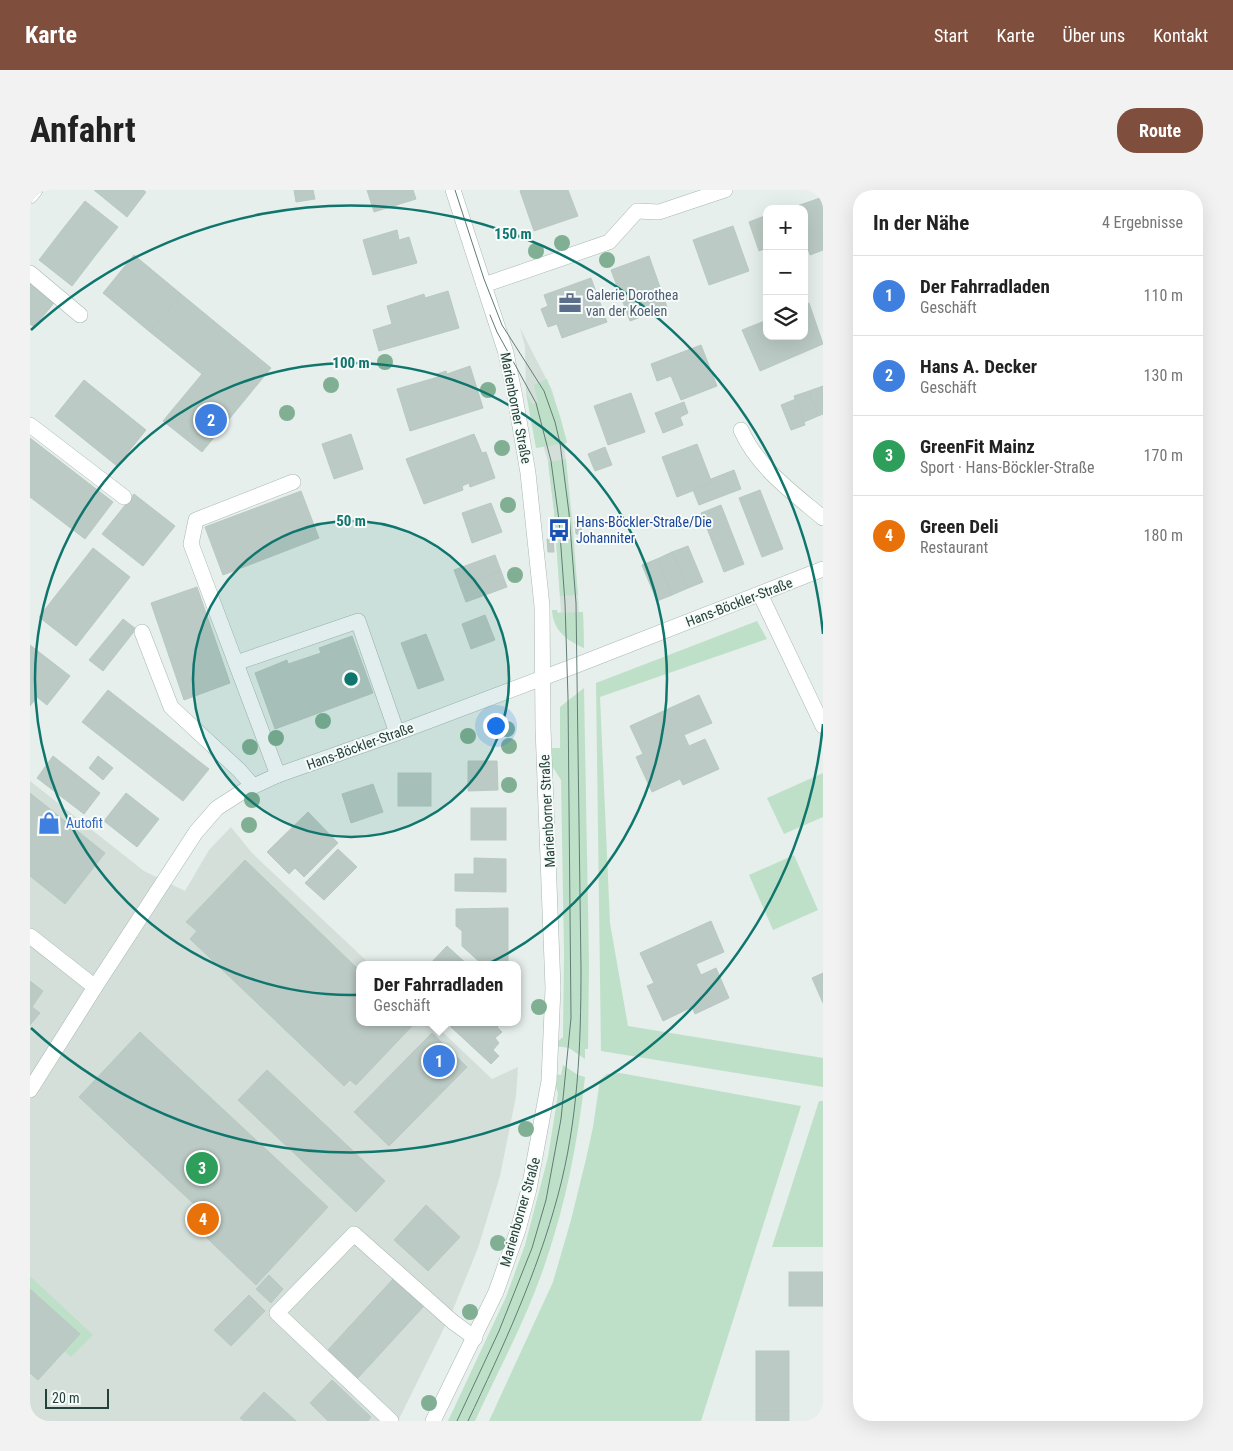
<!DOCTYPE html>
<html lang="de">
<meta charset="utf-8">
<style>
body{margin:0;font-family:"Roboto Condensed",sans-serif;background:#f2f2f2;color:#222}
.controls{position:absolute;right:15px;top:15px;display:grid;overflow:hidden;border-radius:10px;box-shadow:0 5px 20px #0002}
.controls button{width:45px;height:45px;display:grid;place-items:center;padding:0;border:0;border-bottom:1px solid #e0e0e0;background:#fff;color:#222;font:25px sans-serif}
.scale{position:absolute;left:15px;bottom:12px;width:64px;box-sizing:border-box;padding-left:5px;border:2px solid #24423a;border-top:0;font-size:14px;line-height:18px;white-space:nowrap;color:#24423a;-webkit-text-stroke:4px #f7fbf9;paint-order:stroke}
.you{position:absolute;left:465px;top:535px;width:18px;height:18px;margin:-12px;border:4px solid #fff;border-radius:50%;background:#1a73e8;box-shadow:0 0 0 8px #1a73e833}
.badge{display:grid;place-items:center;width:32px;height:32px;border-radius:50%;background:#804e3d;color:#fff;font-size:16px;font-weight:700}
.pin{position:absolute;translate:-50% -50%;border:2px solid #fff;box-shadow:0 1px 5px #0006}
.popup{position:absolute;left:326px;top:771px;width:165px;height:65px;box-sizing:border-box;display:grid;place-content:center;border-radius:10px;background:#fff;filter:drop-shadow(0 1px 4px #0005);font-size:16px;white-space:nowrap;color:#767676}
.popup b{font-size:19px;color:#222}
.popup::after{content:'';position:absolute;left:50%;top:100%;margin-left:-10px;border:10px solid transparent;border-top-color:#fff}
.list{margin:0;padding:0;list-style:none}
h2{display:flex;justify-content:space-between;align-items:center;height:65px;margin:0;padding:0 20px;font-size:21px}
h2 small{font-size:16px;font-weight:400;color:#767676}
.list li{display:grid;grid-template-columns:32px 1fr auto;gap:15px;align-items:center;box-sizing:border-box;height:80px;padding:0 20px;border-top:1px solid #e0e0e0}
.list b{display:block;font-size:19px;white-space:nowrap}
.list p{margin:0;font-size:16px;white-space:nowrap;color:#767676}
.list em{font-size:16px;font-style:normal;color:#767676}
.icon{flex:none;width:28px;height:28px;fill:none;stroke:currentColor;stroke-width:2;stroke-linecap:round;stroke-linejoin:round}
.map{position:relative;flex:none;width:793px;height:1231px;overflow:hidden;border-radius:20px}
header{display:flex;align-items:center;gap:30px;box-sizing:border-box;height:70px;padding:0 25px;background:#804e3d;color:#fff}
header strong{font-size:24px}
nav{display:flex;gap:28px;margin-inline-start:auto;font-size:18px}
.intro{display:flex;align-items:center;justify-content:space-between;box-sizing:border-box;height:120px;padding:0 30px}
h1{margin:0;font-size:35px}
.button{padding:12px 22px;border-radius:20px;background:#804e3d;color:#fff;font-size:18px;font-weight:700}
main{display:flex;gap:30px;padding:0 30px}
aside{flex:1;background:#fff;border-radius:20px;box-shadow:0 5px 20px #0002}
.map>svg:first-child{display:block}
</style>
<header>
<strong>Karte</strong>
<nav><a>Start</a><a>Karte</a><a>Über uns</a><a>Kontakt</a></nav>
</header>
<div class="intro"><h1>Anfahrt</h1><a class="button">Route</a></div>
<main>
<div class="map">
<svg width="793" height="1231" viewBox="0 0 793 1231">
<rect width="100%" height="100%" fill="#e6efeb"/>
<g fill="#d4dfda">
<path d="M490,138L522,200L537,252L534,253L543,336L549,422H553L554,458L536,448L527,423L531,422L529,394L524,321L518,272L502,215L496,203L495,156Z"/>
<path d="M0,591L114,681L155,701L179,660L201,637L222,663L341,775H330V832H402L462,889L488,877L486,906L470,986L448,1058L422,1122L368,1231H0Z"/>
</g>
<g fill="#bfe0c8">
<path d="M517,189L530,226L537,253L506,258L496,203L502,214L508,212L504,195Z"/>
<path d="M536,269L548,405L530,406L524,321L518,272Z"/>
<path d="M522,420H527L528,423L553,422L554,458C536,450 523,440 522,420Z"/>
<path d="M727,431L737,449L570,507L580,733L598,836L793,868V897L571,861L566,493Z"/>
<path d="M554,498L559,773L558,859H555V869L539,858L526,856L527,852L533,847L534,763L531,590L522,576V558H530V517Z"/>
<path d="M793,583V627L754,644L737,608Z"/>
<path d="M764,665L788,720L743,740L719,685Z"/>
<path d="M533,875L548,885L555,887C548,951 536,1013 515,1074C497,1128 469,1179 445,1231H418L476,1107L495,1055L518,967L528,904L523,884L531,885Z"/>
<path d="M590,883L771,916L671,1231H459L523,1092L541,1030L556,969L563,937L570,890L577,884Z"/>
<path d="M789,911H793V1057H742Z"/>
<path d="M0,1086L63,1145L41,1167L34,1161L50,1144L0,1099Z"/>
</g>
<g fill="#bbcac4" stroke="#b8c9c2">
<path d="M64,0H113L116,2L97,27Z"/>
<path d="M264,0H283L285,9L266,12Z"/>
<path d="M337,0H383L386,9L344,22Z"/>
<path d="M491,0H538L548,26L504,41L490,1Z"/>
<path d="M793,7V60L780,65L774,47V19H764V17Z"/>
<path d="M55,11L88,37L65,66L32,40Z"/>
<path d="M737,25V58L729,61L719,32Z"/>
<path d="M703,36L719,81L679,95L663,50Z"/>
<path d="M32,40L65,66L42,96L9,70Z"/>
<path d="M367,40L369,50L379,47L387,73L343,85L333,50Z"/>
<path d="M104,65L151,104L120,142L73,103Z"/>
<path d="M619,66L637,117L600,131L581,80Z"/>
<path d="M561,88L577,132L532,148L527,134L518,137L511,119L518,116L514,105Z"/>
<path d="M0,93L24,113L4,137L0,134Z"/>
<path d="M418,101L429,138L349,161L343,140L362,134L357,116L394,104L395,108Z"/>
<path d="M151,104L241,178L172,262L133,231L172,184L120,142Z"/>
<path d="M779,113L793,154L730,181L712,140L737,130V146H774V115Z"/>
<path d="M671,155L687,196L651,210L641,186L627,191L621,174Z"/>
<path d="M440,176L453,218L380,241L367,199L408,187L407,184L416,181L417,184Z"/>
<path d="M54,190L116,240L87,276L25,226Z"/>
<path d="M793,196V224L788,226L779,201Z"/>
<path d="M779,201L788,226L774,232L764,206Z"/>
<path d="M601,203L615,242L578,255L564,216Z"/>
<path d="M766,209L775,235L761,240L751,215Z"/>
<path d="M654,212L658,223L650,227L653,235L633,243L625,223Z"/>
<path d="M321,244L333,279L304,289L292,254Z"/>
<path d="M444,244L452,263L456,262L465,288L440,297L439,293L432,296L433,300L394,314L376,269Z"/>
<path d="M0,248L83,312L55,349L0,307Z"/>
<path d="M667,254L682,293L647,307L632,267Z"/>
<path d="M575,257L582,275L565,281L558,264Z"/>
<path d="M704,280L711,299L669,315L663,300L682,293L681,289Z"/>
<path d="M730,300L753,359L732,367L709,308Z"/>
<path d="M271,301L289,348L193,385L175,337Z"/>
<path d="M104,304L145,336L113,376L72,344Z"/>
<path d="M461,313L472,342L442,353L432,323Z"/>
<path d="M691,315L714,374L694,382L671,323Z"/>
<path d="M545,331H551L552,344H546Z"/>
<path d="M523,348L524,362H518L517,349Z"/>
<path d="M658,356L673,392L658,398L642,362Z"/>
<path d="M63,358L100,387L46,456L9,427Z"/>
<path d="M642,362L658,398L642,405L627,369Z"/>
<path d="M465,365L471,381L430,396L424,380Z"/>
<path d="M627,369L642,405L627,411L612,375Z"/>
<path d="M471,381L477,397L436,412L430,396Z"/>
<path d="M167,397L200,493L154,510L121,413Z"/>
<path d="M455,425L465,450L441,459L432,434Z"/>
<path d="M93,429L106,439L73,481L59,470Z"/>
<path d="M396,444L414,490L388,499L371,453Z"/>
<path d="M322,446L343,503L245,539L225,483L257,470L258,474L291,463L289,458Z"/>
<path d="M0,455L40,486L17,515L7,507L0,516Z"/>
<path d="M78,500L179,579L153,611L52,532Z"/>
<path d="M669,505L682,533L654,545L659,556L675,549L689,579L653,595L650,589L622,602L606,567L613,564L600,536Z"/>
<path d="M23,566L70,603L54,624L7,588Z"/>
<path d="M68,566L83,578L73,590L59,578Z"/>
<path d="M438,571H467L468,600L438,601Z"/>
<rect x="368" y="583" width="33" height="33"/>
<path d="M343,594L353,622L321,633L312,604Z"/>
<path d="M0,603L75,663L35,714L0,686Z"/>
<path d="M96,603L129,629L107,657L74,631Z"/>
<rect x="441" y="618" width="35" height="32"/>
<path d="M278,622L308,653L274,687L265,678L259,684L237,662Z"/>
<path d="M308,659L327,677L294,710L275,693Z"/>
<path d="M444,668L476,669V702L425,701V684H444Z"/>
<path d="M215,670L330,781V832L385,833L326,895L320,890L314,896L160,749L167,741L156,732Z"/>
<path d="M478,718V775H453L432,756V741L426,736V719Z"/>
<path d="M681,731L694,762L666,774L671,785L686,778L699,808L665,824L662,817L633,831L617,796L624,793L610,763Z"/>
<path d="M417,756L438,775H399Z"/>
<path d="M793,783V813L782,788Z"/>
<path d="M0,791L13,801L2,817L10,823L0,835Z"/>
<path d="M424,832H472L467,837L472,842L465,848L469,853L463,860L469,866L461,874L421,837Z"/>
<path d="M110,842L298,1017L226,1095L155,1027L165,1015L49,907Z"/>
<path d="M402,843L437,877L359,956L324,922Z"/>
<path d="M237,880L355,991L326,1022L208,910Z"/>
<path d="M396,1015L430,1047L398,1081L364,1050Z"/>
<rect x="759" y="1082" width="34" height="34"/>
<path d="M239,1085L253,1099L241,1113L226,1099Z"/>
<path d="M364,1088L394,1116L327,1189L297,1161Z"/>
<path d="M0,1099L50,1144L8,1190L0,1183Z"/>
<path d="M219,1105L235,1121L201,1156L184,1140Z"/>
<rect x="726" y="1161" width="33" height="60"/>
<path d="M302,1190L341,1227L338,1231H298L280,1213Z"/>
<path d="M234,1202L266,1231H214L210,1228Z"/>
<rect x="726" y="1221" width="33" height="10"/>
</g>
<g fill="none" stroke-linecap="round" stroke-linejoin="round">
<defs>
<g id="minor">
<path d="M0,6L5,0"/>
<path d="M0,83L50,125"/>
<path d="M454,95L579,52L607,21L629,22L695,0"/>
<path d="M0,235L94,307"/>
<path d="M711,240C728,278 762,302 793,328"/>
<path d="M730,404L793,536"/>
<path d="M112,442L141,517L209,580L223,596"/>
<path d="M206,473L328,431L367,543"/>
<path d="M248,585L161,354L166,330L263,292"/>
<path d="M0,746L65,797"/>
<path d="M0,900L65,797L166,642L187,618L215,600L248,585L367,543L547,475L793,379"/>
<path d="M361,1231L247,1123L324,1044L423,1132L445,1148"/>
<path d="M403,1231L466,1102L488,1040L499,999L519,891L523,798L513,538L512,416L498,283L485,207L476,163L423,0"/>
</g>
</defs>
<use href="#minor" stroke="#a8b8b2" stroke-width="16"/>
<use href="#minor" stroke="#fff" stroke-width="15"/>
<g stroke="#5f7d75" stroke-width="1">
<path d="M425,0L454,89L472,135L514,201L525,232L530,253L539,323L546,413L551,779C551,855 548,931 528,1005C507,1084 473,1157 438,1231"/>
<path d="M427,1231L469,1141L502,1058L516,1010L531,929L541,828L538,508L535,413L529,330L521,271L506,213L467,142L460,125"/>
</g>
</g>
<g fill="#80af93">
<circle cx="532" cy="53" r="8"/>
<circle cx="506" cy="61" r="8"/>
<circle cx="577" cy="70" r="8"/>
<circle cx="355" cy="172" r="8"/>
<circle cx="301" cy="195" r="8"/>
<circle cx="458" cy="200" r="8"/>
<circle cx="257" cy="223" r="8"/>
<circle cx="472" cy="258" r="8"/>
<circle cx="478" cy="315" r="8"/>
<circle cx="485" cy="385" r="8"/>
<circle cx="293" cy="531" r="8"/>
<circle cx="461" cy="537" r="8"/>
<circle cx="477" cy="539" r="8"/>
<circle cx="438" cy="546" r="8"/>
<circle cx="246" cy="548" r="8"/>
<circle cx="479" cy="556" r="8"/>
<circle cx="220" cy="557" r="8"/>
<circle cx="479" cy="595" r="8"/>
<circle cx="222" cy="610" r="8"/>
<circle cx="219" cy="635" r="8"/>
<circle cx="509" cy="817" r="8"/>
<circle cx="496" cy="939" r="8"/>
<circle cx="468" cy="1053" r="8"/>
<circle cx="440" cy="1122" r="8"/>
<circle cx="399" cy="1213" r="8"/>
</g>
<circle cx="321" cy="489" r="158" fill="#0f766e" fill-opacity=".12"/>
<g fill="none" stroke="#0f766e" stroke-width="2.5">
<circle cx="321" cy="489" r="158"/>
<circle cx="321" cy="489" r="316"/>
<path d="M793 534A474 474 0 0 1 1 838M1 140A474 474 0 0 1 793 444"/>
</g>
<defs>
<symbol id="office-bare" viewBox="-9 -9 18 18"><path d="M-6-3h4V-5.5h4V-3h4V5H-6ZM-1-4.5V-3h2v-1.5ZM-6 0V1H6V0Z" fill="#5c6f8a" stroke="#f7fbf9" stroke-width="2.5" paint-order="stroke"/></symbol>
<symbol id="bus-bare" viewBox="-9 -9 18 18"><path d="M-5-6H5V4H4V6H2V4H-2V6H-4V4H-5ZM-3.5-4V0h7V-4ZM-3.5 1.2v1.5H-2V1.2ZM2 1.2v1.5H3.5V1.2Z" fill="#1a4fb4" stroke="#f7fbf9" stroke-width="2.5" paint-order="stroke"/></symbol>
<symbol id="shop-bare" viewBox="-9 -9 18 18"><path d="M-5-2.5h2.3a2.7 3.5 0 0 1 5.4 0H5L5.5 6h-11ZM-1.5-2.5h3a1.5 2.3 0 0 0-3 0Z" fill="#3f7fe0" stroke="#f7fbf9" stroke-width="2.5" paint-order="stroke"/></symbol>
</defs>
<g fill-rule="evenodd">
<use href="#office-bare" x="524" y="97" width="32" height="32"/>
<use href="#bus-bare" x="513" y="324" width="32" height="32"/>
<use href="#shop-bare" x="3" y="617" width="32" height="32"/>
</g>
<g text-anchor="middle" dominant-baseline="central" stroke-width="4" stroke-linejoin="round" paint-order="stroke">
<g font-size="14" fill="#4e5e75" stroke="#f7fbf9" text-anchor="start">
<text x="556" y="105">Galerie Dorothea<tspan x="556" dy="16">van der Koelen</tspan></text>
</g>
<g font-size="14" fill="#24423a" stroke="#f7fbf9">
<text transform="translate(486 218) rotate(79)">Marienborner Straße</text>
<text transform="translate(709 412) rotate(-21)">Hans-Böckler-Straße</text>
<text transform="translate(330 556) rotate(-20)">Hans-Böckler-Straße</text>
<text transform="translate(517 621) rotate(-93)">Marienborner Straße</text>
<text transform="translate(490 1022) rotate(-74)">Marienborner Straße</text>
</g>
<g font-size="14" fill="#164399" stroke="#f7fbf9" text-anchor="start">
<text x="546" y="332">Hans-Böckler-Straße/Die<tspan x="546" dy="16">Johanniter</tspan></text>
</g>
<g font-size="14" fill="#366cbe" stroke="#f7fbf9" text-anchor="start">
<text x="36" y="633">Autofit</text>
</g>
</g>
<circle cx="321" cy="489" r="8" fill="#0f766e" stroke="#f7fbf9" stroke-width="2.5"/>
<g font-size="15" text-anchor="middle" font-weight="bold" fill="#0f766e" stroke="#f7fbf9" stroke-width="4" stroke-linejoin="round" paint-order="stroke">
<text x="483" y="49">150 m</text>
<text x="321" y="178">100 m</text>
<text x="321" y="336">50 m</text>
</g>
</svg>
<div class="controls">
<button>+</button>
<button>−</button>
<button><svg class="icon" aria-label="layers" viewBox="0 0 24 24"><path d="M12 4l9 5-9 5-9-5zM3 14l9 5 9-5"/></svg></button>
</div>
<div class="scale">20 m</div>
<div class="you"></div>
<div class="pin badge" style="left:409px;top:871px;background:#3f7fe0">1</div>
<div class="popup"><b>Der Fahrradladen</b>Geschäft</div>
<div class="pin badge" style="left:181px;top:230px;background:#3f7fe0">2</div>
<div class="pin badge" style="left:172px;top:978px;background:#2e9e5b">3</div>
<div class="pin badge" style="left:173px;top:1029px;background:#e8710a">4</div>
</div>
<aside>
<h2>In der Nähe<small>4 Ergebnisse</small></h2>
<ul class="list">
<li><span class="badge" style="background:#3f7fe0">1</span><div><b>Der Fahrradladen</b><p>Geschäft</p></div><em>110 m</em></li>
<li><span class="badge" style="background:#3f7fe0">2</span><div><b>Hans A. Decker</b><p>Geschäft</p></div><em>130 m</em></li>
<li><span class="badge" style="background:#2e9e5b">3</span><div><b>GreenFit Mainz</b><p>Sport · Hans-Böckler-Straße</p></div><em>170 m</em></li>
<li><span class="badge" style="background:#e8710a">4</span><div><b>Green Deli</b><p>Restaurant</p></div><em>180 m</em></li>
</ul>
</aside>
</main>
